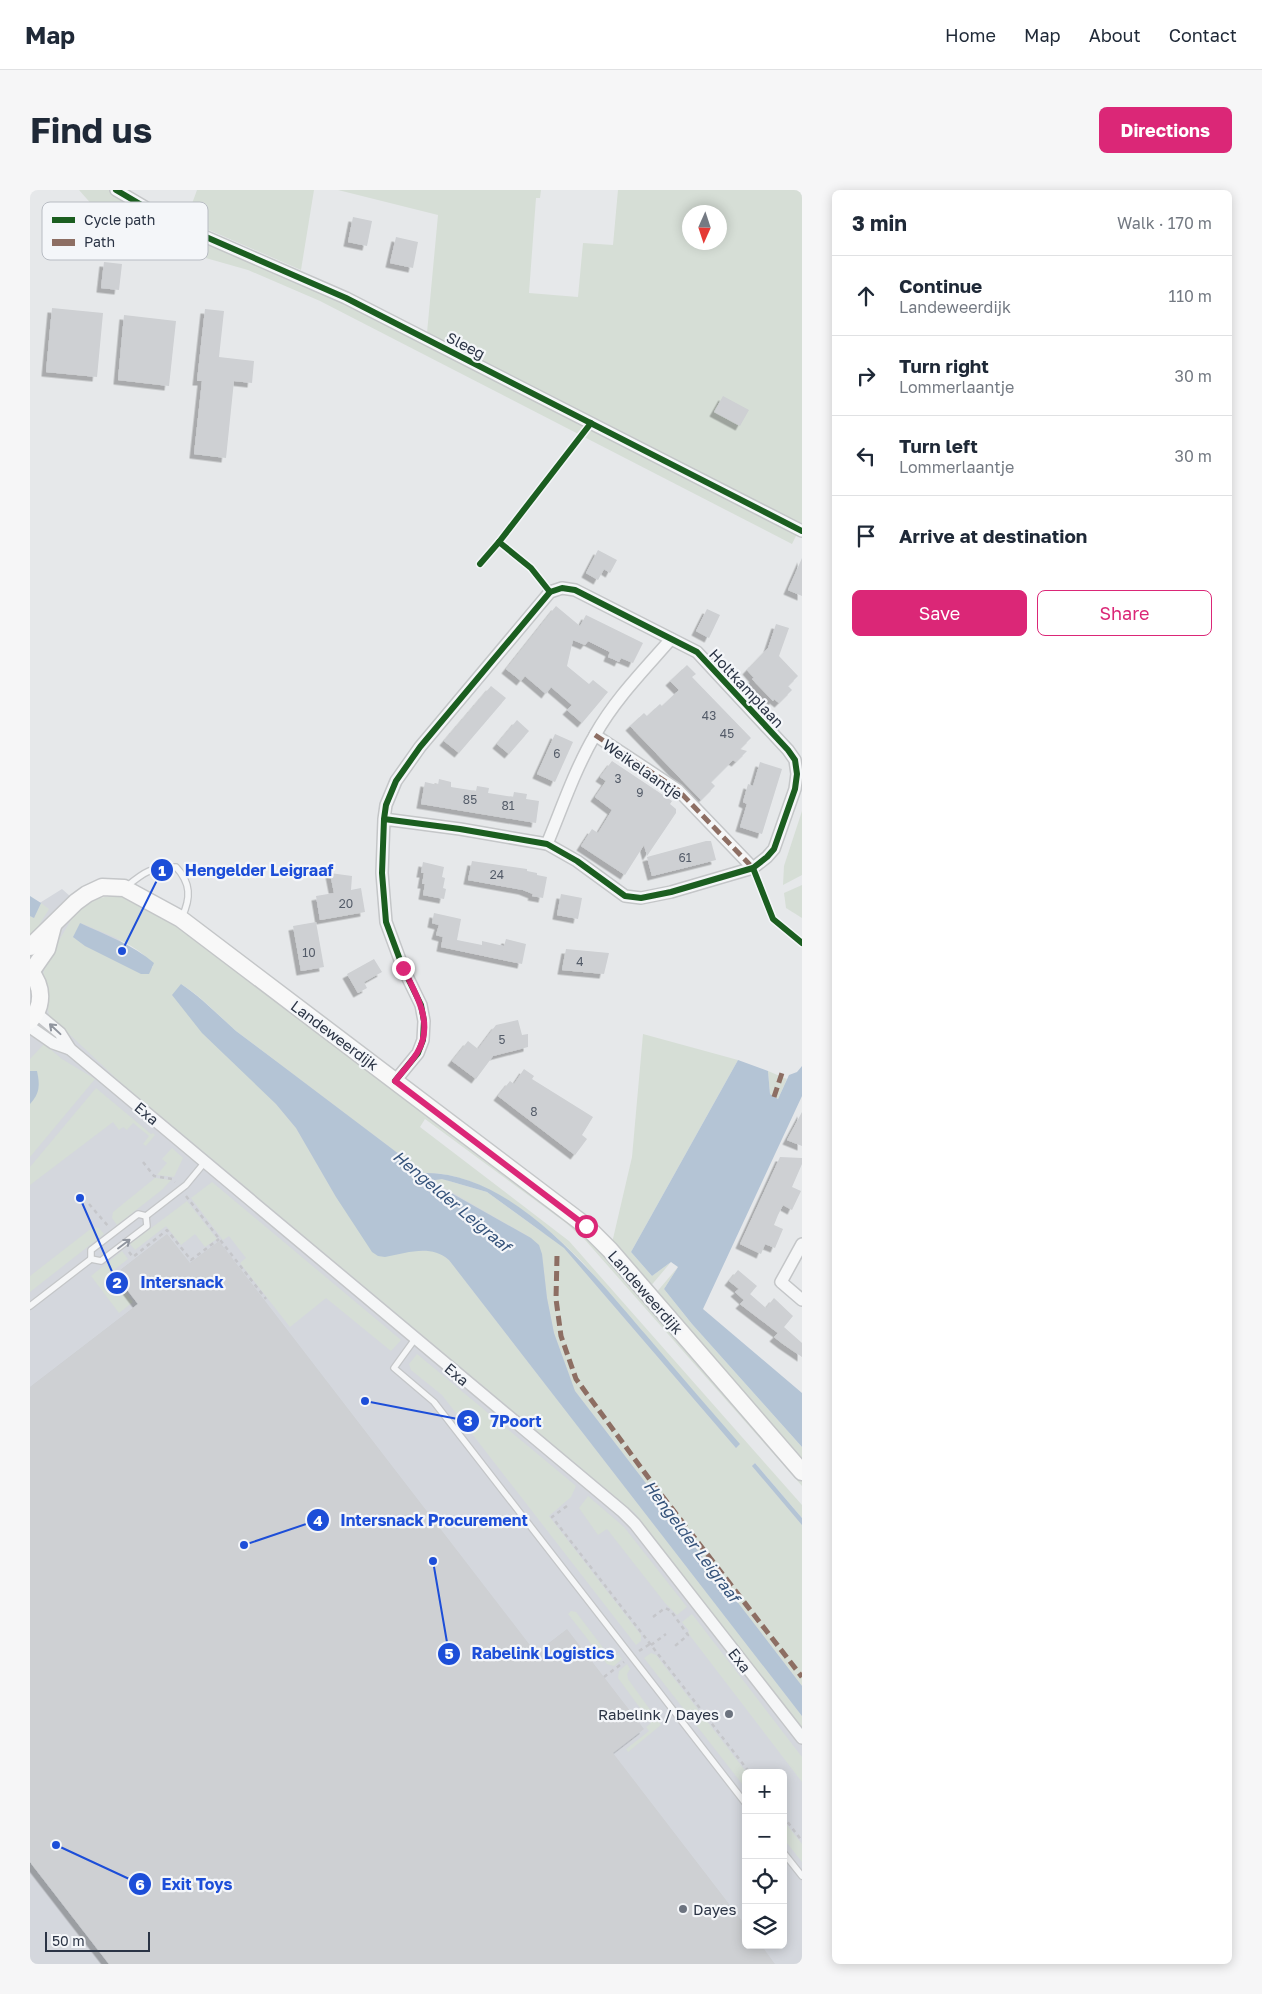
<!DOCTYPE html>
<meta charset="utf-8">
<style>
body{margin:0;font-family:"Golos Text",sans-serif;background:#f6f6f7;color:#1f2937}
.controls{position:absolute;right:15px;bottom:15px;display:grid;overflow:hidden;border-radius:8px;box-shadow:0 2px 12px #0003}
.controls button{width:45px;height:45px;display:grid;place-items:center;padding:0;border:0;border-bottom:1px solid #e0e1e3;background:#fff;color:#1f2937;font:25px sans-serif}
.compass{position:absolute;left:652px;top:15px;width:45px;height:45px;border-radius:50%;background:#fff;box-shadow:0 2px 12px #0003;rotate:183deg}
.scale{position:absolute;left:15px;bottom:12px;width:105px;box-sizing:border-box;padding-left:5px;border:2px solid #2b3445;border-top:0;font-size:14px;line-height:18px;white-space:nowrap;color:#2b3445;-webkit-text-stroke:4px #f4f6f9;paint-order:stroke}
.stop{position:absolute;width:15px;height:15px;margin:-11px;border:4px solid #db2777;border-radius:50%;background:#fff}
.stop.end{background:#db2777;border-color:#fff;box-shadow:0 1px 5px #0008}
.list{margin:0;padding:0;list-style:none}
h2{display:flex;justify-content:space-between;align-items:center;height:65px;margin:0;padding:0 20px;font-size:21px}
h2 small{font-size:16px;font-weight:400;color:#747a83}
.list li{display:grid;grid-template-columns:32px 1fr auto;gap:15px;align-items:center;box-sizing:border-box;height:80px;padding:0 20px;border-top:1px solid #e0e1e3}
.list b{display:block;font-size:19px;white-space:nowrap}
.list p{margin:0;font-size:16px;white-space:nowrap;color:#747a83}
.list em{font-size:16px;font-style:normal;color:#747a83}
.actions{display:flex;gap:10px;padding:15px 20px}
.actions a{flex:1;padding:11px 0;border:1px solid #db2777;border-radius:8px;text-align:center;font-size:18px;color:#db2777}
.actions .main{background:#db2777;color:#fff}
.icon{flex:none;width:28px;height:28px;fill:none;stroke:currentColor;stroke-width:2;stroke-linecap:round;stroke-linejoin:round}
.map{position:relative;flex:none;width:772px;height:1774px;overflow:hidden;border-radius:8px}
header{display:flex;align-items:center;gap:30px;box-sizing:border-box;height:70px;padding:0 25px;background:#fff;border-bottom:1px solid #e0e1e3}
header strong{font-size:24px}
nav{display:flex;gap:28px;margin-inline-start:auto;font-size:18px}
.intro{display:flex;align-items:center;justify-content:space-between;box-sizing:border-box;height:120px;padding:0 30px}
h1{margin:0;font-size:35px}
.button{padding:12px 22px;border-radius:8px;background:#db2777;color:#fff;font-size:18px;font-weight:700}
main{display:flex;gap:30px;padding:0 30px}
aside{flex:1;background:#fff;border-radius:8px;box-shadow:0 2px 12px #0003}
.map>svg:first-child{display:block}
</style>
<header>
<strong>Map</strong>
<nav><a>Home</a><a>Map</a><a>About</a><a>Contact</a></nav>
</header>
<div class="intro"><h1>Find us</h1><a class="button">Directions</a></div>
<main>
<div class="map">
<svg width="772" height="1774" viewBox="0 0 772 1774">
<defs>
<filter id="shadow"><feDropShadow dx="-4.5" dy="4.5" stdDeviation="0" flood-color="#0004"/></filter>
</defs>
<rect width="100%" height="100%" fill="#e6e8ea"/>
<path fill="#d4d7dd" fill-rule="evenodd" d="M32,699L146,800L409,986L532,1053L772,1330V1774H0V719ZM716,1583H753V1755H716Z"/>
<g fill="#d6ded6" fill-rule="evenodd">
<path d="M49,0H81L275,92L768,342L762,354L290,111L218,80L151,61L101,42L86,34L64,17Z"/>
<path d="M167,0H284L271,80L156,30Z"/>
<path d="M308,0H511L510,8H506L499,103L548,107L553,53L583,55L588,0H772V335L397,143L408,25ZM660,22H690V52H660Z"/>
<path d="M772,621V685L753,695L754,676Z"/>
<path d="M772,695V728L756,718L754,703Z"/>
<path d="M81,706L95,707L153,739L564,1052L772,1290V1296L556,1051L536,1033L395,929L390,937L539,1051L772,1315V1328L725,1273L722,1276L772,1335V1496L545,1201L524,1143L517,1108L512,1064L501,1048L404,992L405,990L412,989L457,1002L534,1058L706,1258L709,1254L554,1074C515,1034 453,981 394,983L206,841C188,825 172,807 151,794L219,887L246,914L266,938L306,1007L392,1061C404,1060 410,1062 419,1070L772,1526V1539L605,1323L88,890L19,825L12,791L15,774L44,725L63,709ZM51,733C73,743 111,755 123,776L119,782L55,756L43,747Z"/>
<path d="M11,713L19,719L0,750V726L4,728Z"/>
<path d="M613,844L708,870L601,1062L622,1086L641,1072L619,1098L582,1053L602,967Z"/>
<path d="M14,854L32,869L65,889L0,967V869Z"/>
<path d="M738,881L757,889L748,909L740,904Z"/>
<path d="M66,898L121,944L123,943L125,945L116,956L113,954L119,946L103,933L97,940L93,937L89,940L83,932L0,995V977Z"/>
<path d="M142,958L153,968L144,987L127,985L137,973L132,969Z"/>
<path d="M125,988L141,990L133,999L87,1035L82,1028L83,1022Z"/>
<path d="M182,992L371,1150L361,1161L296,1108L260,1137L210,1073L216,1068L199,1046L193,1050L161,1008Z"/>
<path d="M157,1011L187,1049L175,1057L165,1044L151,1055L136,1036L105,1060L100,1054Z"/>
<path d="M63,1037L69,1038L74,1044L0,1102V1086Z"/>
<path d="M92,1061L98,1069L80,1083L103,1112L89,1123L61,1086Z"/>
<path d="M648,1077L634,1099L662,1134L772,1257V1272L625,1104Z"/>
<path d="M387,1164L546,1296L541,1307L519,1326L611,1445V1451L606,1455L412,1205L381,1180L379,1174Z"/>
<path d="M558,1306L594,1337L657,1417L647,1425L635,1413L577,1339L568,1345L549,1318Z"/>
<path d="M541,1421L546,1422L577,1463L584,1464L587,1463L592,1469L584,1476L577,1474L538,1424Z"/>
<path d="M662,1424L772,1567V1592L658,1443L659,1441L652,1432Z"/>
<path d="M621,1463L626,1465L717,1583L716,1599L614,1468Z"/>
<path d="M597,1474L600,1479L597,1484L598,1489L631,1535L598,1562L596,1559L619,1541L616,1537L621,1533L588,1488L589,1481Z"/>
<path d="M753,1630L772,1654V1672L753,1648Z"/>
</g>
<g fill="#b4c4d5">
<path d="M0,706L11,713L4,728L0,726Z"/>
<path d="M50,733C76,745 103,755 124,773L119,784H111L55,756L43,747Z"/>
<path d="M151,794C171,807 188,825 206,841L394,983C483,981 563,1084 616,1145C647,1181 678,1218 710,1254L706,1258L534,1058L457,1002L412,989L405,990L407,995L501,1048L509,1055L512,1064L517,1108L524,1143L545,1201L772,1496V1526L419,1070C400,1054 378,1063 355,1067L348,1066L342,1062L306,1007L266,938L246,914L172,843L142,805Z"/>
<path d="M708,870L738,881L740,904L748,909L759,885L767,882L772,876V906L673,1119L772,1203V1257L662,1134L634,1099L648,1077L641,1072L622,1086L601,1062Z"/>
<path d="M0,881H7C10,895 10,903 0,914Z"/>
<path d="M725,1273L772,1328V1335L722,1276Z"/>
</g>
<g fill="#ced0d3" filter="url(#shadow)">
<path d="M323,27L342,31L337,56L318,52Z"/>
<path d="M366,47L388,52L383,78L360,73Z"/>
<path d="M74,72L92,74L89,100L71,98Z"/>
<path d="M22,118L73,123L67,187L16,182Z"/>
<path d="M175,119L194,121L189,167L224,171L222,193L204,191L196,268L164,264L172,191H167Z"/>
<path d="M94,125L146,131L139,196L88,190Z"/>
<path d="M693,206L719,220L710,236L684,222Z"/>
<path d="M568,360L587,370L580,383L574,379L568,390L556,383Z"/>
<path d="M772,368V406L758,400Z"/>
<path d="M526,416L550,436L556,425L613,453L603,473L591,468L589,472L583,469L578,467L580,462L558,451L555,455L543,450L537,476L559,494L563,490L578,502L552,533L537,520L542,515L521,497L516,504L495,486L491,491L476,479Z"/>
<path d="M677,419L690,425L679,448L666,441Z"/>
<path d="M746,434L759,438L749,466L768,486L758,496L762,500L749,513L744,509L743,511L722,489L724,488L717,480L738,458Z"/>
<path d="M657,475L666,484L662,487L721,548L710,559L717,561L706,572L703,570L681,592L685,596L671,610L600,536L614,523L617,526L630,514L632,516L649,500L640,491Z"/>
<path d="M461,496L476,508L429,563L414,551Z"/>
<path d="M487,530L499,541L479,564L467,554Z"/>
<path d="M525,544L543,552L525,592L507,584Z"/>
<path d="M582,571L642,611L640,614L646,619V623L617,666L614,655L595,685L551,656L562,639L568,643L582,620L565,607L576,591L570,587Z"/>
<path d="M730,572L752,579L732,644L710,637L717,614L713,612L718,594L723,596Z"/>
<path d="M409,589L421,592V597L446,601L447,596L459,598L458,603L483,607L484,602L497,604L496,609L509,611L506,633L391,614L395,592L408,595Z"/>
<path d="M676,651H681L686,670L622,686L617,667Z"/>
<path d="M442,671L497,679V681L507,683V685L517,687L513,708L502,706L503,704L493,700L438,690Z"/>
<path d="M393,672L414,677L412,687L415,688L413,698L416,699L414,709L393,705L395,694H392L394,683H391Z"/>
<path d="M300,683L322,686L321,700L331,698L335,722L290,730L286,706L304,703Z"/>
<path d="M531,704L552,708L548,729L527,725Z"/>
<path d="M404,723L431,729L427,750L452,755V751L474,756L476,749L496,754L492,774L411,757L413,747L406,745L409,735L402,733Z"/>
<path d="M286,732L294,777L271,781L263,736Z"/>
<path d="M536,759L579,763L574,784L532,780Z"/>
<path d="M344,769L352,782L334,792L337,798L328,803L317,784Z"/>
<path d="M488,830L492,845L498,844V857L463,866L446,889L422,871L438,851L448,859L466,835Z"/>
<path d="M494,879L504,886L502,889L563,927L552,945L557,949L545,965L468,906L480,891L484,894Z"/>
<path d="M772,922V956L757,950Z"/>
<path d="M750,967L772,968V974L762,997L771,1001L762,1020L753,1015L748,1025L744,1035L753,1039L745,1058L735,1054L731,1064L710,1054Z"/>
<path d="M137,1044L160,1073L189,1051L506,1463L537,1439L614,1539L583,1563L716,1736V1755H731L745,1774H79L0,1672V1197L108,1114L85,1084Z"/>
<path d="M708,1080L727,1096L720,1104L736,1118L744,1108L763,1126L754,1137L772,1153V1167L753,1154L744,1147L748,1143L710,1114L714,1110L705,1102L709,1099L699,1091Z"/>
</g>
<g fill="none" stroke-linecap="round" stroke-linejoin="round">
<defs>
<g id="lane">
<path d="M96,697C115,681 122,677 146,677C161,693 161,708 152,727"/>
<path d="M116,1026L156,995L175,972"/>
<path d="M61,1069L71,1071L117,1036L116,1026"/>
<path d="M61,1069V1060L108,1024L116,1026"/>
<path d="M0,1116L61,1069"/>
<path d="M385,1149L364,1178L404,1212L716,1614"/>
<path d="M753,1662L772,1686"/>
</g>
<g id="street">
<path d="M86,0L137,30L316,108L772,341"/>
<path d="M565,545L648,600L723,678"/>
<path d="M354,629L430,639L517,654L547,671L595,706L611,708L641,702L723,678L737,667L744,659L765,599L767,584L765,570L758,560L667,462L545,400L532,398L520,402L390,557L366,591L356,615L354,629L352,683L356,732L373,778L391,815L394,831L393,850L388,863L365,891"/>
<path d="M517,654C532,618 545,579 565,545C585,509 614,480 641,449"/>
<path d="M6,823L30,843L40,859L593,1322L605,1334L772,1548"/>
<path d="M0,837L23,853L40,859"/>
<path d="M772,1054L751,1092L772,1110"/>
</g>
<g id="secondary">
<path d="M0,757L46,712L57,704L72,697L94,698L151,729L556,1036L580,1060L772,1282"/>
<path d="M0,781C13,796 14,816 0,831"/>
<path d="M1,782L17,759L23,736"/>
</g>
</defs>
<use href="#lane" stroke="#c4c6c8" stroke-width="8"/>
<use href="#street" stroke="#c4c6c8" stroke-width="14"/>
<use href="#secondary" stroke="#c4c6c8" stroke-width="19"/>
<g stroke="#c5c6ca" stroke-width="2.5" stroke-dasharray="4 4" stroke-linecap="butt">
<path d="M113,972L124,986L142,989L145,992"/>
<path d="M156,1006L236,1109"/>
<path d="M59,1014L78,1036"/>
<path d="M99,1062L103,1067L137,1040L161,1070L189,1049"/>
<path d="M537,1316L522,1327L720,1583"/>
<path d="M623,1427L635,1418L641,1421L658,1445L645,1456"/>
<path d="M621,1455L636,1444"/>
<path d="M609,1461L620,1454"/>
<path d="M574,1487L594,1472"/>
<path d="M753,1626L772,1651"/>
</g>
<use href="#lane" stroke="#f5f6f7" stroke-width="5.5"/>
<use href="#street" stroke="#f5f6f7" stroke-width="11"/>
<use href="#secondary" stroke="#f8f8f8" stroke-width="16"/>
<g stroke="#8d6e63" stroke-width="5" stroke-dasharray="10 5" stroke-linecap="butt">
<path d="M565,545L648,600L723,678"/>
<path d="M744,907L752,883"/>
<path d="M527,1066L526,1109L531,1146L546,1189L623,1294L772,1487"/>
</g>
<defs>
<g id="cycleway">
<path d="M86,0L137,30L316,108L772,341"/>
<path d="M469,352L561,233"/>
<path d="M450,374L469,352L501,378L520,402"/>
<path d="M354,629L430,639L517,654L547,671L595,706L611,708L641,702L723,678L737,667L744,659L765,599L767,584L765,570L758,560L667,462L545,400L532,398L520,402L390,557L366,591L356,615L354,629L352,683L356,732L373,778L391,815L394,831L393,850L388,863L365,891"/>
<path d="M723,678L743,729L772,753"/>
</g>
</defs>
<use href="#cycleway" stroke="#f4f6f9" stroke-width="9"/>
<use href="#cycleway" stroke="#1b5e20" stroke-width="6"/>
</g>
<defs><path id="oneway-shaft" d="M-6 0H5M1.5-3L5.5 0L1.5 3" fill="none" stroke-width="1.6" stroke-linecap="round" stroke-linejoin="round" transform="scale(1.25)"/></defs>
<g stroke="#90959e">
<use href="#oneway-shaft" transform="translate(25 839) rotate(-137)"/>
<use href="#oneway-shaft" transform="translate(94 1054) rotate(-37)"/>
</g>
<g fill="none" stroke-linecap="round" stroke-linejoin="round">
<path stroke="#db2777" stroke-width="6" d="M373,778C386,804 405,834 387,863C381,873 372,882 365,891L556,1036"/>
</g>
<g fill="#6c737f" stroke="#f4f6f9" stroke-width="2">
<circle cx="699" cy="1524" r="5"/>
<circle cx="653" cy="1719" r="5"/>
</g>
<g text-anchor="middle" dominant-baseline="central" stroke-width="4.5" stroke-linejoin="round" paint-order="stroke">
<g font-size="12" fill="#545c69">
<text x="679" y="525">43</text>
<text x="697" y="543">45</text>
<text x="527" y="563">6</text>
<text x="588" y="588">3</text>
<text x="610" y="602">9</text>
<text x="440" y="609">85</text>
<text x="478" y="615">81</text>
<text x="655" y="667">61</text>
<text x="467" y="684">24</text>
<text x="316" y="713">20</text>
<text x="279" y="762">10</text>
<text x="550" y="771">4</text>
<text x="472" y="849">5</text>
<text x="504" y="921">8</text>
</g>
<g font-size="15" fill="#2b3445" stroke="#f4f6f9">
<text transform="translate(436 155) rotate(27)">Sleeg</text>
<text transform="translate(717 498) rotate(47)">Holtkamplaan</text>
<text transform="translate(613 579) rotate(35)">Weikelaantje</text>
<text transform="translate(305 845) rotate(37)">Landeweerdijk</text>
<text transform="translate(117 923) rotate(40)">Exa</text>
<text transform="translate(616 1102) rotate(49)">Landeweerdijk</text>
<text transform="translate(427 1184) rotate(40)">Exa</text>
<text transform="translate(710 1470) rotate(52)">Exa</text>
</g>
<g font-size="15" fill="#2b3445" stroke="#f4f6f9" text-anchor="end">
<text x="689" y="1524">Rabelink / Dayes</text>
<text x="663" y="1719" text-anchor="start">Dayes</text>
</g>
<g font-size="16" font-style="italic" fill="#34527a" stroke="#f4f6f9">
<text transform="translate(422 1011) rotate(40)">Hengelder Leigraaf</text>
<text transform="translate(662 1351) rotate(53)">Hengelder Leigraaf</text>
</g>
</g>
<rect x="12" y="12" width="166" height="58" rx="8" fill="#f4f6f9" stroke="#b8bcc3" stroke-width="1"/>
<rect x="22" y="27" width="23" height="6" fill="#1b5e20"/>
<rect x="22" y="49" width="23" height="7" fill="#8d6e63"/>
<g font-size="14" fill="#2b3445">
<text x="54" y="35">Cycle path</text>
<text x="54" y="57">Path</text>
</g>
<path fill="none" stroke="#1d4ed8" stroke-width="2" d="M92 761L132 680M50 1008L87 1093M335 1211L438 1231M214 1355L288 1330M403 1371L419 1464M26 1655L110 1694"/>
<g fill="#1d4ed8" stroke="#f4f6f9" stroke-width="2">
<circle cx="92" cy="761" r="5"/>
<circle cx="50" cy="1008" r="5"/>
<circle cx="335" cy="1211" r="5"/>
<circle cx="214" cy="1355" r="5"/>
<circle cx="403" cy="1371" r="5"/>
<circle cx="26" cy="1655" r="5"/>
<circle cx="132" cy="680" r="12"/>
<circle cx="87" cy="1093" r="12"/>
<circle cx="438" cy="1231" r="12"/>
<circle cx="288" cy="1330" r="12"/>
<circle cx="419" cy="1464" r="12"/>
<circle cx="110" cy="1694" r="12"/>
</g>
<g font-size="15" text-anchor="middle" font-weight="bold" fill="#fff">
<text x="132" y="686">1</text>
<text x="87" y="1098">2</text>
<text x="438" y="1236">3</text>
<text x="288" y="1336">4</text>
<text x="419" y="1469">5</text>
<text x="110" y="1700">6</text>
</g>
<g font-size="16" text-anchor="middle" font-weight="bold" fill="#1d4ed8" stroke="#f4f6f9" stroke-width="4.5" stroke-linejoin="round" paint-order="stroke">
<text x="229" y="686">Hengelder Leigraaf</text>
<text x="152" y="1098">Intersnack</text>
<text x="486" y="1237">7Poort</text>
<text x="404" y="1336">Intersnack Procurement</text>
<text x="513" y="1469">Rabelink Logistics</text>
<text x="167" y="1700">Exit Toys</text>
</g>
</svg>
<div class="controls">
<button>+</button>
<button>−</button>
<button><svg class="icon" aria-label="locate" viewBox="0 0 24 24"><circle cx="12" cy="12" r="6"/><path d="M12 2v4M12 18v4M2 12h4M18 12h4"/></svg></button>
<button><svg class="icon" aria-label="layers" viewBox="0 0 24 24"><path d="M12 4l9 5-9 5-9-5zM3 14l9 5 9-5"/></svg></button>
</div>
<svg class="compass" viewBox="-18 -18 36 36"><path d="M0-13l5 13h-10z" fill="#e53935"/><path d="M0 13l5-13h-10z" fill="#747a83"/></svg>
<div class="scale">50 m</div>
<div class="stop" style="left:556px;top:1036px"></div>
<div class="stop end" style="left:373px;top:778px"></div>
</div>
<aside>
<h2>3 min<small>Walk · 170 m</small></h2>
<ul class="list">
<li><svg class="icon" aria-label="ahead" viewBox="0 0 24 24"><path d="M12 20V5M6 11l6-6 6 6"/></svg><div><b>Continue</b><p>Landeweerdijk</p></div><em>110 m</em></li>
<li><svg class="icon" aria-label="right" viewBox="0 0 24 24"><path d="M7 20v-9h11M14 6l5 5-5 5"/></svg><div><b>Turn right</b><p>Lommerlaantje</p></div><em>30 m</em></li>
<li><svg class="icon" aria-label="left" viewBox="0 0 24 24"><path d="M17 20v-9H6M10 6l-5 5 5 5"/></svg><div><b>Turn left</b><p>Lommerlaantje</p></div><em>30 m</em></li>
<li><svg class="icon" aria-label="arrive" viewBox="0 0 24 24"><path d="M6 21V4h12l-3 4 3 4H6"/></svg><div><b>Arrive at destination</b></div></li>
</ul>
<div class="actions"><a class="main">Save</a><a>Share</a></div>
</aside>
</main>
